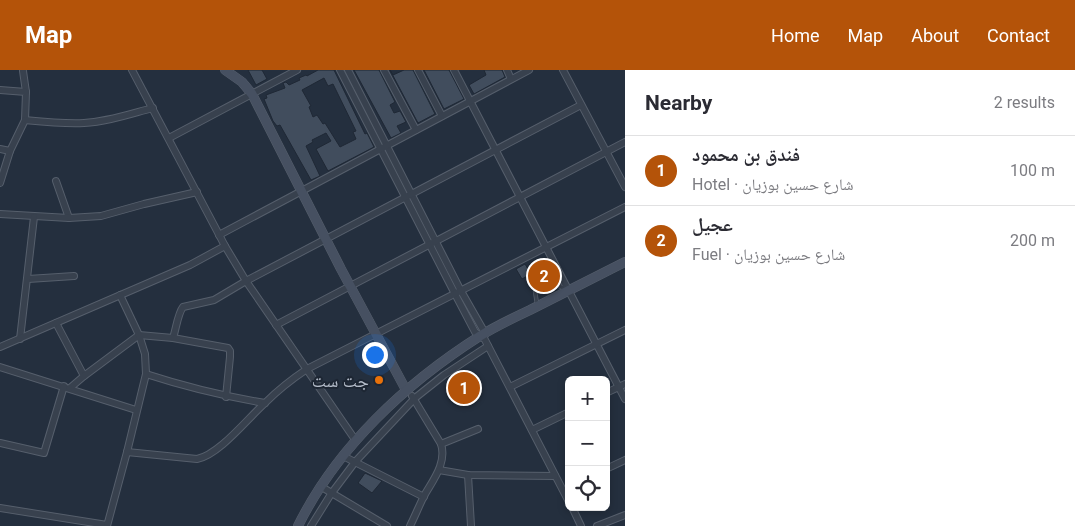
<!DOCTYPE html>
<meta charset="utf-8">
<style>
body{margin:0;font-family:Roboto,"Noto Naskh Arabic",sans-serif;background:#f2f2f3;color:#2b2b33}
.controls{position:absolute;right:15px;bottom:15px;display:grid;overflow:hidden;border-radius:8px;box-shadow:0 2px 8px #0003}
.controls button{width:45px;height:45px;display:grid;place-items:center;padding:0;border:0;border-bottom:1px solid #e1e1e2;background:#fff;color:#2b2b33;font:25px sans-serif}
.you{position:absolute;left:374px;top:284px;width:18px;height:18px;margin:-12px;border:4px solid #fff;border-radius:50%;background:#1a73e8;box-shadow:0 0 0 8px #1a73e833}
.badge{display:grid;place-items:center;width:32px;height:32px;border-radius:50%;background:#b45309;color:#fff;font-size:16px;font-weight:700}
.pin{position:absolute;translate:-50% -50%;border:2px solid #fff;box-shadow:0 1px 5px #0006}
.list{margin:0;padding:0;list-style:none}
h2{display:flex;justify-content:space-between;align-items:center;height:65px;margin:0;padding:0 20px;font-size:21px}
h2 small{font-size:16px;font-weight:400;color:#7c7c81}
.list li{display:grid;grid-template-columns:32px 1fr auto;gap:15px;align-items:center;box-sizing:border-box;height:70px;padding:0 20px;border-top:1px solid #e1e1e2}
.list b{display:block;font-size:19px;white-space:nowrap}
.list p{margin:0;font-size:16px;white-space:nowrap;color:#7c7c81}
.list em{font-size:16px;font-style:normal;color:#7c7c81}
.icon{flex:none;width:28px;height:28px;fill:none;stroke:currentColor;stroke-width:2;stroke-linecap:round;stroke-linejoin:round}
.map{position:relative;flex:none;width:625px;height:456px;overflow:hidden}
header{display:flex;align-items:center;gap:30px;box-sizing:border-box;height:70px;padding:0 25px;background:#b45309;color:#fff}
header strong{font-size:24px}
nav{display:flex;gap:28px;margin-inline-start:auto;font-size:18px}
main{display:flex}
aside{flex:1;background:#fff}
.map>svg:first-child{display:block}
</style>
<header>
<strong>Map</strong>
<nav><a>Home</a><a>Map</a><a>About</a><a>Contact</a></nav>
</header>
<main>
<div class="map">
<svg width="625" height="456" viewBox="0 0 625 456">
<rect width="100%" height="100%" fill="#242f3e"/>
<g fill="#414d5d" stroke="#1f2835" fill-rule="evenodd">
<path d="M248,0H262L267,9L256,15Z"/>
<path d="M318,0H334L365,64L367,63L374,77L328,101L316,79L331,71L326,63L312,70L313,72L306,76L320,106L311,110L280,55L277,56L273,51L264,29L267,28L266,25L285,18L283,13L286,12L289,15L300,10L299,8L306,5L307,6ZM324,8L328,16L333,14L356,61L353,62L356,69L340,77L325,53L323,54L317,45L313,47L309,37L311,36L302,20Z"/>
<path d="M354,0H379L395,32L390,35L394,43L400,41L406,52L397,56L401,63L391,68Z"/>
<path d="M390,0L393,5L404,0H413L435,44L418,53Z"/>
<path d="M424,0H449L464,29L444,39Z"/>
<path d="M484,0H502L505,7L474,24L469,15L486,5Z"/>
<path d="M525,194L531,204L522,209L516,199Z"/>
<path d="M536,197L543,210L541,214L547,218L540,221V214L536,213L529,201Z"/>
<path d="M365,403L382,411L372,423L358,413Z"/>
</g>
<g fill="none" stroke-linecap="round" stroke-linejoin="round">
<defs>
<g id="lane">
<path d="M544,213L549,212L566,219"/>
<path d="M537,234L535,221L537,216"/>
</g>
<g id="street">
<path d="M132,0L225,176L246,211L356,371"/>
<path d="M340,0L455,224L475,262L483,268"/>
<path d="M348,0L461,221L485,263L484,268L569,432"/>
<path d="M384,0L416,60"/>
<path d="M418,0L442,46"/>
<path d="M454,0L625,329"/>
<path d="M507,0L511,9"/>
<path d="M563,0L625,117"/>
<path d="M23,1L26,22"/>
<path d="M0,20L26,22L25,50L10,81L0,113"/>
<path d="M25,50C45,52 64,54 84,53C107,52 130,44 153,38"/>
<path d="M169,68L297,0"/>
<path d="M0,79L10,81"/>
<path d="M56,111L69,148"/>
<path d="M0,144L69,148L101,146L144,134L197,122"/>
<path d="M219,165L529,0"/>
<path d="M28,209L74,206"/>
<path d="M56,253L84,306"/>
<path d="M276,255L625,72"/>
<path d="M173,268C176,259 178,243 183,237L214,230L246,211L581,35"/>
<path d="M20,269L34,147"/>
<path d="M0,277L190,195L225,176"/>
<path d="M0,297L136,340"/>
<path d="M146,304C186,317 223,326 265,333"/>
<path d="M510,317L625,260"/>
<path d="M70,318L84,306L139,265L173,268L228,278L230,281V287L226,327"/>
<path d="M606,323L625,314"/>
<path d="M532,360L569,342"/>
<path d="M0,373L44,383L64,316"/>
<path d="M441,374L478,359"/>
<path d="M127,382L197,389C219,385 248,348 265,333C278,320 292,309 307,299L625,137"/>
<path d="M343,386L424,427"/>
<path d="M606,399L625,390"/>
<path d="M439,400L468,405L555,406"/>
<path d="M468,405L471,456"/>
<path d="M320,416L387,456"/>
<path d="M572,437L581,456"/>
<path d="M0,438L107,455"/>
<path d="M107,456L127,382L146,304L145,284L139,265L120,225"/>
<path d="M311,456L331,424L355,392L415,328L444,305L488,276"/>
<path d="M410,456C415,446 419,436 424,426C433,410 447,393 441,374L412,326"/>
<path d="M597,456L625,445"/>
</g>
<g id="secondary">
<path d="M225,0L242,12L252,24L341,199L406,320"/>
<path d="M298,456C337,377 406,313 480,266C496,256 513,248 530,240C562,224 593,208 625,192"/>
</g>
</defs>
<use href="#lane" stroke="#565f6c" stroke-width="4.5"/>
<use href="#street" stroke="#565f6c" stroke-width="8"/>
<use href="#secondary" stroke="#565f6c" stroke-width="10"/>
<use href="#lane" stroke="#38414e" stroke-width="3"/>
<use href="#street" stroke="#38414e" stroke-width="6"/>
<use href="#secondary" stroke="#465061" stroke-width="9"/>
</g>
<circle fill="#e8710a" stroke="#1d2633" stroke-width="2" cx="379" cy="310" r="5"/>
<g text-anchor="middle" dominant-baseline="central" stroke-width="4" stroke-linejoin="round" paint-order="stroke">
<g font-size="18" fill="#b4bcc9" stroke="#1d2633" text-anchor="end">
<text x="369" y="310">جت ست</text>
</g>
</g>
</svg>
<div class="controls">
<button>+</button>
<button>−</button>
<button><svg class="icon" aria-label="locate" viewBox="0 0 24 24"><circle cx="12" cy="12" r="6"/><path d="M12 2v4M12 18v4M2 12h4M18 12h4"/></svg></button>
</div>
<div class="you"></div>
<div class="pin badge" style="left:464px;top:318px">1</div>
<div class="pin badge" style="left:544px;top:206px">2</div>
</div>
<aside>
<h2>Nearby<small>2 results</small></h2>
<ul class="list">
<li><span class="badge">1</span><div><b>فندق بن محمود</b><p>Hotel · شارع حسين بوزيان</p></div><em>100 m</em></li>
<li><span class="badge">2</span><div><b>عجيل</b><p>Fuel · شارع حسين بوزيان</p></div><em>200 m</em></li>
</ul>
</aside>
</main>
